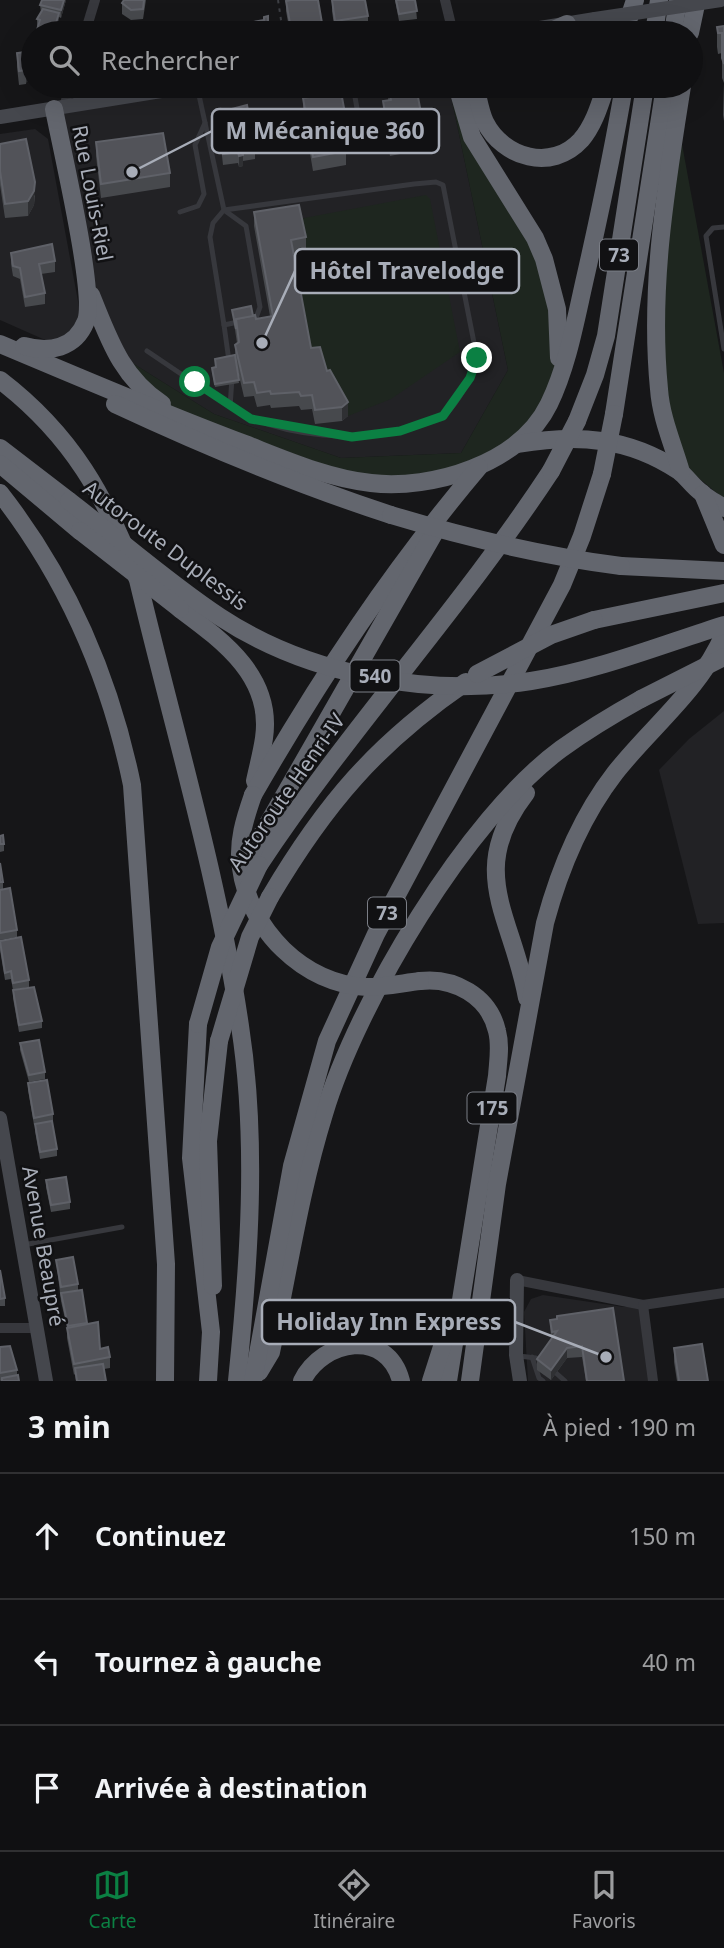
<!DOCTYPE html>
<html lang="fr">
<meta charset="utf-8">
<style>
body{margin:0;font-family:"Noto Sans",sans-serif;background:#1e1e20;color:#f1f3f6}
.stop{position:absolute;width:21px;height:21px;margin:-16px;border:5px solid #0b8043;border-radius:50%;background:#fff}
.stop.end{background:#0b8043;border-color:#fff;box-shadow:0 2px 7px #0008}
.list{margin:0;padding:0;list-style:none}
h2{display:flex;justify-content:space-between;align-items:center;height:91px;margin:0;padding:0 28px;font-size:30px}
h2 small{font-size:23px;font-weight:400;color:#9c9d9f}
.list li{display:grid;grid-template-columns:46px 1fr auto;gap:21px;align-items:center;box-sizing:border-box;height:126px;padding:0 28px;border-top:2px solid #303032}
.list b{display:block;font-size:26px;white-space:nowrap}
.list em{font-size:23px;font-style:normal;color:#9c9d9f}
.icon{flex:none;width:38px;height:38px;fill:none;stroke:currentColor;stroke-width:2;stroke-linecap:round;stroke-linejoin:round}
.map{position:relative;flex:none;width:724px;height:1381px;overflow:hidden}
.search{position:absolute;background:#101012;box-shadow:0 7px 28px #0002;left:21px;right:21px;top:21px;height:77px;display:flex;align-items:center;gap:18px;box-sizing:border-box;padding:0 24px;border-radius:38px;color:#9c9d9f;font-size:26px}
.sheet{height:469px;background:#101012}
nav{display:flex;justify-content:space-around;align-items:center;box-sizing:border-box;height:98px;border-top:2px solid #303032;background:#101012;font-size:19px;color:#9c9d9f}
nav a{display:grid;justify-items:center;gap:4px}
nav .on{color:#0b8043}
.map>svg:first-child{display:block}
</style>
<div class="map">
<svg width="724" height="1381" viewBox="0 0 724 1381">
<rect width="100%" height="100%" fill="#161618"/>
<g fill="#222225">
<path d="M191,86H449L508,370L461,453L341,458L214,414L113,351L87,285L54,109Z"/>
<path d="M35,129L48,139L80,312L71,333L52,343L0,320V134Z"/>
<path d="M724,711V923L698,924L659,770L689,739Z"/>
<path d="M543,1295L624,1307L643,1305L653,1381H528L524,1312L531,1299Z"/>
</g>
<g fill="#1e261f">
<path d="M449,86L535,238L560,345L549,405L479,466L372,483L163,405L113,351L214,414L341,458L461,453L508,370Z"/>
<path d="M677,117L724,373V499L688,469L669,439L656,309Z"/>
<path d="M426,195L430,199L460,352L391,399L348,416L330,384L311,362L292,254L299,219Z"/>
</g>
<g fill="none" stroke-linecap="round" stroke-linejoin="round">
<path stroke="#3d3f44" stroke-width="2" stroke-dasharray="3.5 5" stroke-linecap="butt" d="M278,0L283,33"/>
<g stroke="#37383d" stroke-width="5">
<path d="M197,86L224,210L246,226L260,307L256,318L251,319"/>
<path d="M353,86L364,147"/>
<path d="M310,95L353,87"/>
<path d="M180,212L198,206L204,194L195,145L205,123"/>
<path d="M724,227L713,228L706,236L724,349"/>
<path d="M224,325L229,361"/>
<path d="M147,351L230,407"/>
<path d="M232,378L230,407C283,439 361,444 420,424C427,422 439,420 445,415C460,400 471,377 477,358L443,185L436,182L414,184L224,210L213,223L210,237L224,325L238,322"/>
<path d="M23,1245L122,1227"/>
<path d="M519,1356L536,1358L542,1362"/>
<path d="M532,1357L539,1378L543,1381"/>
<path d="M556,1373L565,1381"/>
</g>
<g stroke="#37383d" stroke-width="10">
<path d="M445,0L453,33"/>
<path d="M85,33L95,0"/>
<path d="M64,107L70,86"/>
<path d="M517,1280L643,1305L724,1293"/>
<path d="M643,1305L653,1381"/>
<path d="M0,1328H37"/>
</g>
<g stroke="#45474d" stroke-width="14">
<path d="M508,33L595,19"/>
<path d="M0,117L192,86"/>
<path d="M0,1118L46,1381"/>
<path d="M517,1280L516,1355L520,1381"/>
</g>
<g stroke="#63666e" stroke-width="18">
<path d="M547,33L567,24"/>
<path d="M624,33L635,0"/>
<path d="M654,33L659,0"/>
<path d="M673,33L678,0"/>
<path d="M690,33L697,0"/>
<path d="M457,86L472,137L535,238L544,259L557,309L559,358"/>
<path d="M475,86C478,97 480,112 485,122C503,158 552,172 581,140C594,125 600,104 606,86"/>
<path d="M91,295C109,339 121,377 162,404"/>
<path d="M0,344C81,378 162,413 245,444C286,460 327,478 371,483C432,490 520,464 549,404C567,367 575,323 584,283C599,217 613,152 624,86"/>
<path d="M24,346C49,353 75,349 86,321C96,294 61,146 54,109"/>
<path d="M0,380C72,435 106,497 138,580C173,728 218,875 240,1026C258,1142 249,1264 237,1381"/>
<path d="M115,404C205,446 296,484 391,515"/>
<path d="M614,414L665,86"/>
<path d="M577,421L595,375L606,336L645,86"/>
<path d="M518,444C577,434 628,437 679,471C687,477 693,487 702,493C708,499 717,503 724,508"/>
<path d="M0,448L69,501"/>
<path d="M0,464L80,531"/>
<path d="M681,472C673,444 661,418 659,389C649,287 666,187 682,86"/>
<path d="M0,493C68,580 110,678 132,785L166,1264L165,1381"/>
<path d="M703,494L724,545"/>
<path d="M621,566L724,571"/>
<path d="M180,609C223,641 273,677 264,738C262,752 258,767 255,781"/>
<path d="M594,620L724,593"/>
<path d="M526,793C465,872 513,917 527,998"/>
<path d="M253,795C321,677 391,571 479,467"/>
<path d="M257,843L436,530"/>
<path d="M259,865C349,729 461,608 551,471"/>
<path d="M270,897C325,804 376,744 466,682"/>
<path d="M420,981C454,977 489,996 497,1031C501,1046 498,1061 497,1076L448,1381"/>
<path d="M198,1024L191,1158L211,1332L208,1381"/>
<path d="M213,1286L208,1141L219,1041"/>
<path d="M259,1372L271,1352C288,1273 300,1191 324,1114C357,1003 467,818 561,749C586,731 614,714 641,699"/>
<path d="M253,1381L292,1166L327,1041L376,934L562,585L582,536L602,474"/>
<path d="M302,1381C323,1339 387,1328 401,1381"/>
<path d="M431,1381L448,1328"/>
<path d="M470,1381L497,1184L545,923C559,871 581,817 615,773C652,726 700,690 724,634"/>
</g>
<path stroke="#45474d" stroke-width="14" d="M595,19L721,0"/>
<g stroke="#63666e" stroke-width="18">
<path d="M551,471L577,421"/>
<path d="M602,474L614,414"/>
<path d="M69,501C119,539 167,582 220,617C308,675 427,697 531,681C596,671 661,645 724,625"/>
<path d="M391,515C467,538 543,556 621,566"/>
<path d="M80,531L180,609"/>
<path d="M477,674L551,635L594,620"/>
<path d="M641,699L724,657"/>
<path d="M253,795C245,818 237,842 241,868C249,929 304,985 367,987C384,987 403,983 420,981"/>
<path d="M243,871L257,843"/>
<path d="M198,1024L220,947L259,865"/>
<path d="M219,1041L250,937L270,897"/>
</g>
</g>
<g fill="#47494d">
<path d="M42,0H66L61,18L59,17V20L38,26H37V19L41,12L40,5Z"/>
<path d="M124,0H146L143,19L131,20L122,14V3Z"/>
<path d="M332,0L368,16V26L335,32L332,11Z"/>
<path d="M395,0H415L417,19L399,21Z"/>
<path d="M286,1L322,23V33H290L286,11Z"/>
<path d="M724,26V121L723,115L724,83L722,78V53L718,54L717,47V27Z"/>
<path d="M33,51L26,84L19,85L17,67V53Z"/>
<path d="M388,86L425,135V149L390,156L383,115V101L388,100Z"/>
<path d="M303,98L347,124V138L330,141L331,143L346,151V165L313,171L303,112Z"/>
<path d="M216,117L255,149V159L243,161V166L239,167L238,163L223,165L219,129L216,127Z"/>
<path d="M96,142L170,173V187L101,198L96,156Z"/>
<path d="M0,144L35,196L34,205L28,216L5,218L0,185Z"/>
<path d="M254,212L306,237V251L294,253L311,348L327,371L348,416L342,421L315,424L312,409L301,410L299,406L271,408L270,405L257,407L254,396L244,397L237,367L239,383L215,387L212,372V368L216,367L215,359L235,355V345L237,343L232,310L253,316L256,319L270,316L254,226Z"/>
<path d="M11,253L55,261V272L41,274L45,293V304L25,307L20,279L13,276L11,264Z"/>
<path d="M0,836L4,844V851L0,852Z"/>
<path d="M0,863L3,882V889H0Z"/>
<path d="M0,890L17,930V937L0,940Z"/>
<path d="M0,941L29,980V987L13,990L11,979L5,980L0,950Z"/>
<path d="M13,990L42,1021V1028L19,1032L13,998Z"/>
<path d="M20,1043L45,1072V1079L29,1082L20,1050Z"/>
<path d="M28,1083L53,1114V1122H52L57,1149V1156L40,1159L35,1131V1125H34L28,1090Z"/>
<path d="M46,1180L70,1202V1209L51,1212L46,1187Z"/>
<path d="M56,1260L78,1284V1291L87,1324L100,1349L110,1357V1368L104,1369L106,1381H76L75,1374L74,1375L67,1338V1328L61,1301Z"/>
<path d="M0,1270L5,1298V1306H0Z"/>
<path d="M550,1320L624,1381H586L582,1357L567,1358L551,1380L537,1370V1359L551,1340Z"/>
<path d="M0,1347L17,1370V1375L0,1381Z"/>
<path d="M674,1348L708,1381H677L674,1362Z"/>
</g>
<g fill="#2f3033">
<path d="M64,0H66L61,18V10Z"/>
<path d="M59,13V20L55,33H53Z"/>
<path d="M33,66V80L26,82V68Z"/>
<path d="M243,155V166L239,167V156Z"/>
<path d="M35,182L34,205L28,216V201Z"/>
<path d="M348,402V416L342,421V407Z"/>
<path d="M567,1348V1358L551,1380V1370Z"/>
</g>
<g fill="#525359" stroke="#5f6168" stroke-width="2">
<path d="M42,0H64L61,10L40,5Z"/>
<path d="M124,0H144L143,9L131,10L122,3Z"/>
<path d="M291,0H318L322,23L291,29L286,1Z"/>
<path d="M332,0H365L368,16L335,21Z"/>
<path d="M396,0H415L417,11L399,14Z"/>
<path d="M43,9L59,13L53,33H36L40,20L37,19Z"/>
<path d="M268,16V33H242L241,24L264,20V17Z"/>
<path d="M217,23V28L235,25L236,33H205L204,30L209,29L208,25Z"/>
<path d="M724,26V64L722,58V33H718L717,27Z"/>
<path d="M112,27L127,31V33H110Z"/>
<path d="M202,27L203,33H170Z"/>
<path d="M33,51V66L26,68V70L19,71L17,53Z"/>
<path d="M388,86H416L425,135L390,142L383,101L391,100Z"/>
<path d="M341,92L347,124L328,128L331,143L344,141L346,151L313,157L303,98Z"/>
<path d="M247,105L255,149L242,151L243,155L239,156L238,152L223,154L219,118L216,117L221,109L224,111Z"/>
<path d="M163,133L170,173L101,184L96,142Z"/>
<path d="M26,139L35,182L34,191L28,201L5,204L0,171V144Z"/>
<path d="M299,205L306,237L291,240L311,348L320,347L327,371L330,370L348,402L342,407L315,410L312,395L301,396L299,392L271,394L270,391L257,393L254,382L244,383L235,345L239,342L236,319L255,315L256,319L273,316L254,212Z"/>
<path d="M52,244L55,261L39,264L45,293L25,297L20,268L13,266L11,253Z"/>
<path d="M251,306L253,316L236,319V329L232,310Z"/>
<path d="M235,355L239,380L215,384L212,368L216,367L215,359Z"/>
<path d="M3,835L4,844H0V836Z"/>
<path d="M0,863L3,882H0Z"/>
<path d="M10,888L17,930L0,933V890Z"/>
<path d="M21,937L29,980L13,983L11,971L5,973L0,941Z"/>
<path d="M34,987L42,1021L19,1025L13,990Z"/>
<path d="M39,1040L45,1072L29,1075L20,1043Z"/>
<path d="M47,1080L53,1114L34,1118L28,1083Z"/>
<path d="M52,1121L57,1149L40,1152L35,1124Z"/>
<path d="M66,1177L70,1202L51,1205L46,1180Z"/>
<path d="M73,1257L78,1284L61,1287L56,1260Z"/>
<path d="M0,1270L5,1298L0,1299Z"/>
<path d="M82,1290L87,1323L68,1326L61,1293Z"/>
<path d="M613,1308L624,1381H587L582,1346L567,1348L551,1370L537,1359L557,1331L552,1332L550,1320L557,1319V1316Z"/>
<path d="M98,1322L100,1349L108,1347L110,1357L74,1364L67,1328Z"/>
<path d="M702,1344L708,1381H679L674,1348Z"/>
<path d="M10,1346L17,1370L0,1373V1347Z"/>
<path d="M103,1364L106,1381H77L75,1368Z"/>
<path d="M18,1375L19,1381H2V1378Z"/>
</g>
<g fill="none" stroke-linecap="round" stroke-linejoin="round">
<path stroke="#0b8043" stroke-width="9" d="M195,382L251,419L352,437L400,431L443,416L470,378L477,358"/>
</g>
<g text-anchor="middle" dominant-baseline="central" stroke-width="5" stroke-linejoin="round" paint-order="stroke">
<g fill="#111113" stroke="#7b7e86" stroke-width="2">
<rect x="600" y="239.5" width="38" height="31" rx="5"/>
<rect x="350.5" y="660.5" width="49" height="31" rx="5"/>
<rect x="368" y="897.5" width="38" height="31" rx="5"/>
<rect x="467.5" y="1092.5" width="49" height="31" rx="5"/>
</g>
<g font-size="19" font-weight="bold" fill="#a8adb8">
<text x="619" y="255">73</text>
<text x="375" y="676">540</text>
<text x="387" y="913">73</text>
<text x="492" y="1108">175</text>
</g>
<g font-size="21" fill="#a8adb8" stroke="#111113">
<text transform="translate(93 193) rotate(79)">Rue Louis-Riel</text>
<text transform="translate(166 545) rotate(37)">Autoroute Duplessis</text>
<text transform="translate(286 792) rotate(-55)">Autoroute Henri-IV</text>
<text transform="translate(44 1246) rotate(80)">Avenue Beaupré</text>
</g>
</g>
<path fill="none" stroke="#a8adb8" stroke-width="2.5" d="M132 172L212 131M262 343L295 271M606 1357L515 1322"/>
<g fill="#a8adb8" stroke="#111113" stroke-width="2.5">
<circle cx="132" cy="172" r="7"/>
<circle cx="262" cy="343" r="7"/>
<circle cx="606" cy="1357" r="7"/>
</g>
<g fill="#111113" stroke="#a8adb8" stroke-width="2.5">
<rect x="212" y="109" width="227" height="44" rx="7"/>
<rect x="295" y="249" width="224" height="44" rx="7"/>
<rect x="262" y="1300" width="253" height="44" rx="7"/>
</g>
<g font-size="23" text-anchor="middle" font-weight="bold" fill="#a8adb8">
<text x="325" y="139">M Mécanique 360</text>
<text x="407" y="279">Hôtel Travelodge</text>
<text x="389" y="1330">Holiday Inn Express</text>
</g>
</svg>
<div class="stop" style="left:195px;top:382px"></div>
<div class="stop end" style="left:477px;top:358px"></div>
<div class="search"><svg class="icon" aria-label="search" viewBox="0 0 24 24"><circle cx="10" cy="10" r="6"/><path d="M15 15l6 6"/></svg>Rechercher</div>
</div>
<section class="sheet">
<h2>3 min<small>À pied · 190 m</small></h2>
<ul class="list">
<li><svg class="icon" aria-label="ahead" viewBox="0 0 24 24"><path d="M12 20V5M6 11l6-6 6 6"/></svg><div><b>Continuez</b></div><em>150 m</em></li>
<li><svg class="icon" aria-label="left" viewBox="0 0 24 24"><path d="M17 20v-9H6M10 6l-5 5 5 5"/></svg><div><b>Tournez à gauche</b></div><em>40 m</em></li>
<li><svg class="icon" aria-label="arrive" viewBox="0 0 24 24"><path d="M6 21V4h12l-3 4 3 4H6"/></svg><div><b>Arrivée à destination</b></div></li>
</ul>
</section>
<nav>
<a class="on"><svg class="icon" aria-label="map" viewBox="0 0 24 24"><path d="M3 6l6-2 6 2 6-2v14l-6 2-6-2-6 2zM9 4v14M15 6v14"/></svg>Carte</a>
<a><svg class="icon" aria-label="directions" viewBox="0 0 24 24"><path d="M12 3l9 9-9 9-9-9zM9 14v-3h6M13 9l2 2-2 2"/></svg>Itinéraire</a>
<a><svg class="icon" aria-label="saved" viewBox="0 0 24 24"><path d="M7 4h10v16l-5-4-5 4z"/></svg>Favoris</a>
</nav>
